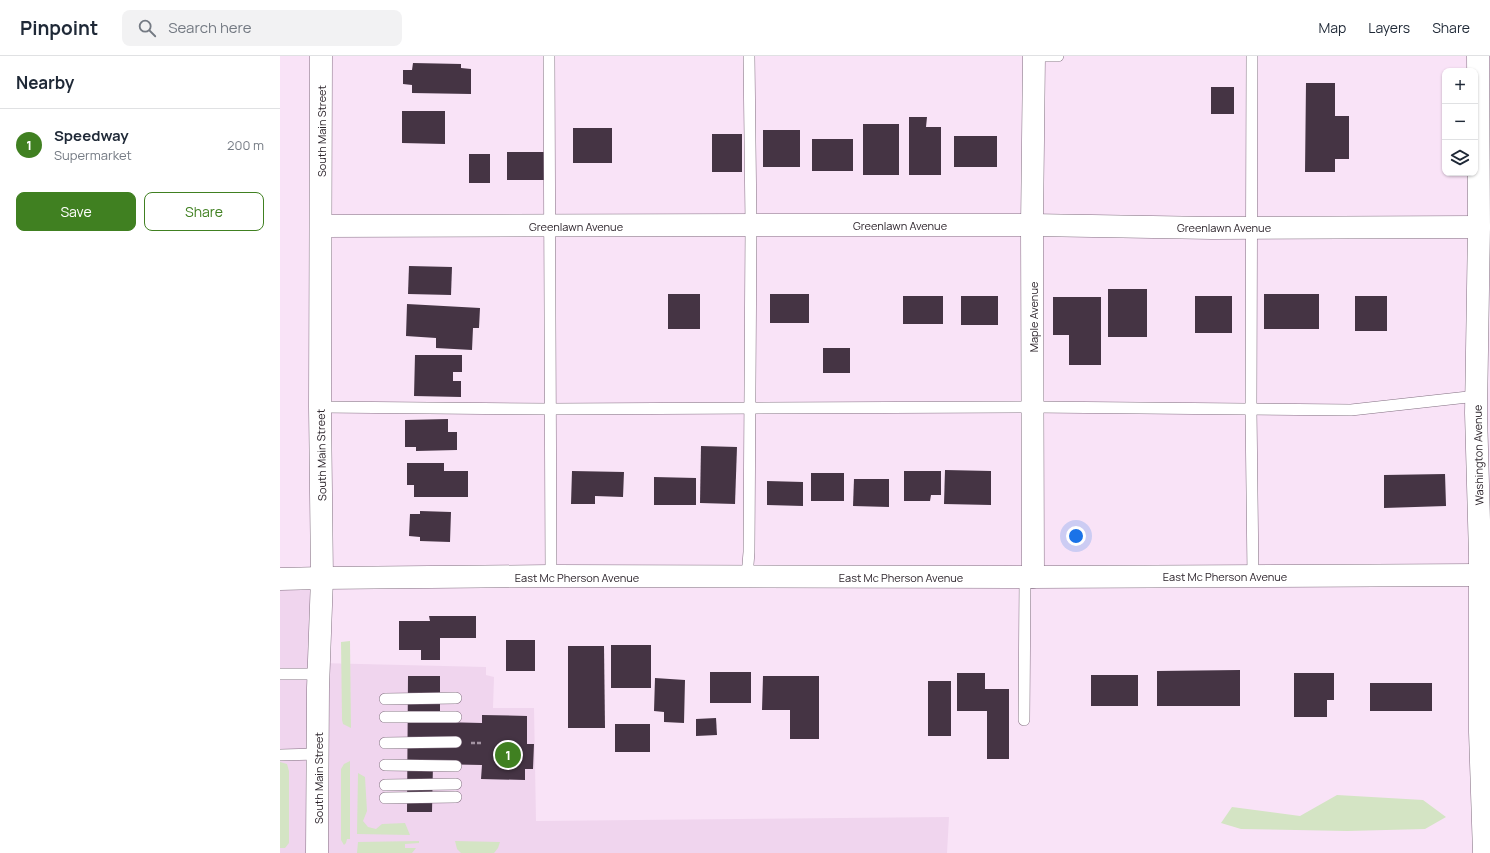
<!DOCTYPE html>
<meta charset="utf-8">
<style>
body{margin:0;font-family:Manrope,sans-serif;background:#f2f2f3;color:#1f2937}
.controls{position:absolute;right:12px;top:12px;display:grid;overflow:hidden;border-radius:8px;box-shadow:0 1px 3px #0004}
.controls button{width:36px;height:36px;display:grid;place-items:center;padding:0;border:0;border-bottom:1px solid #e0e1e3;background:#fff;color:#1f2937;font:20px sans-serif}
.you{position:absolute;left:796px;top:480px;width:14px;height:14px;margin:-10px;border:3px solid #fff;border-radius:50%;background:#1a73e8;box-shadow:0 0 0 6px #1a73e833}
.badge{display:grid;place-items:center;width:26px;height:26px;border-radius:50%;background:#408021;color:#fff;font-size:13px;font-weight:700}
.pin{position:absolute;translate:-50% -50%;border:2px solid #fff;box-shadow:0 1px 4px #0006}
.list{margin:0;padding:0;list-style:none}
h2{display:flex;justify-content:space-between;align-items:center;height:52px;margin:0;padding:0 16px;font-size:17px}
h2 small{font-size:13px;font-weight:400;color:#747a83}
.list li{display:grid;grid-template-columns:26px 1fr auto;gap:12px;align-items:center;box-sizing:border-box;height:72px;padding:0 16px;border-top:1px solid #e0e1e3}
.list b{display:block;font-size:15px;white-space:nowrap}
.list p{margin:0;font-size:13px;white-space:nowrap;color:#747a83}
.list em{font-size:13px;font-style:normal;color:#747a83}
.actions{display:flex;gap:8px;padding:12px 16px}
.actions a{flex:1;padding:9px 0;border:1px solid #408021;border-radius:8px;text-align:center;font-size:14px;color:#408021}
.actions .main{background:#408021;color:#fff}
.icon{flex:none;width:22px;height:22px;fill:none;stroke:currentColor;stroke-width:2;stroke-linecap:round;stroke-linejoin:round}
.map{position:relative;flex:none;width:1210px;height:797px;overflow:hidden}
header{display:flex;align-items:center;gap:24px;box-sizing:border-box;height:56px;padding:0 20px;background:#fff;border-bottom:1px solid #e0e1e3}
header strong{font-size:19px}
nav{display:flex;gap:22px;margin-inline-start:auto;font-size:14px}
.search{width:280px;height:36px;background:#f2f2f3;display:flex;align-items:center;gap:10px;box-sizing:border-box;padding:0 14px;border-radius:8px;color:#747a83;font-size:15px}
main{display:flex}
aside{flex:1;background:#fff}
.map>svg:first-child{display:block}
</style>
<header>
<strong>Pinpoint</strong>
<div class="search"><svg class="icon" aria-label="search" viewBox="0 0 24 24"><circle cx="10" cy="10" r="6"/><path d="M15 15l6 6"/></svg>Search here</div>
<nav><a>Map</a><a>Layers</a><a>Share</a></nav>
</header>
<main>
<aside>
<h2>Nearby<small></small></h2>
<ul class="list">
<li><span class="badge">1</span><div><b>Speedway</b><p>Supermarket</p></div><em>200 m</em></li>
</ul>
<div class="actions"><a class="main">Save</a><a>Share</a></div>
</aside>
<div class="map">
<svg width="1210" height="797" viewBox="0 0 1210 797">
<rect width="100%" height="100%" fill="#f9e3f7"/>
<path fill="#f0d5ee" d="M42,522L39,607L206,611V619L214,621L213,652H254L256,765L669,761L667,797H0V523Z"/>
<g fill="#d4e4c4">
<path d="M70,585L71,672L63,668L62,664L61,586Z"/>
<path d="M70,705V783H67L66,787L64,789L61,784V713L64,708Z"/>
<path d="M0,706L7,708L9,715V787L5,792H0Z"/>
<path d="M78,717L85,721L87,755L83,765L88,771L96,773L102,768L125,767L130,779L77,778Z"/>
<path d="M1057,739L1143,744L1166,761L1145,773L1067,775L961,773L941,767L952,751L1020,760Z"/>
<path d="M139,785V787L125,788V792H136L132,797H77L78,786Z"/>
<path d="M175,785L220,786L218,792L214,797H181L177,793Z"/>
</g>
<g fill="#453444">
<path d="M133,7L181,8V12L191,13V38L132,37V29L123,28V14H132Z"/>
<path d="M1026,27H1055V60H1069V103H1055V116H1025Z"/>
<rect x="931" y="31" width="23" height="27"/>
<path d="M122,55H165V88L122,87Z"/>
<path d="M629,61H647L646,71H661V119H629Z"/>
<rect x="583" y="68" width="36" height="51"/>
<rect x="293" y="72" width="39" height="35"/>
<rect x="483" y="74" width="37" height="37"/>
<rect x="432" y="78" width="30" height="38"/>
<rect x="674" y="80" width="43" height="31"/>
<rect x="532" y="83" width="41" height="32"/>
<rect x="227" y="96" width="38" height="28"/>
<rect x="189" y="98" width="21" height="29"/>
<path d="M129,210L172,211L171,239L128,238Z"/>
<rect x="828" y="233" width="39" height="48"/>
<rect x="388" y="238" width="32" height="35"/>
<rect x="490" y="238" width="39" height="29"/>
<rect x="984" y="238" width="55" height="35"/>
<rect x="623" y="240" width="40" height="28"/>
<rect x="681" y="240" width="37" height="29"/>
<rect x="915" y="240" width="37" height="37"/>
<rect x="1075" y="240" width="32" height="35"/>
<path d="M773,241H821V309H789V279H773Z"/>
<path d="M127,248L200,252L199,272H193L192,294L156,292V282L126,280Z"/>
<rect x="543" y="292" width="27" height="25"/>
<path d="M135,299H182V316H173V325H181V341L134,340Z"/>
<path d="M168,363V376H177V394L136,395V391H125V364Z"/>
<path d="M421,390L457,391L455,448L420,447Z"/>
<path d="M127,407H164V415H188V441H134V429H127Z"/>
<path d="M665,414L711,415V449L664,448Z"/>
<path d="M292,415L344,416L343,441L315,440V448H291Z"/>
<path d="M624,415H661V439H651L650,445H624Z"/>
<rect x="531" y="417" width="33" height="28"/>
<path d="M1165,418L1166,450L1104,452V419Z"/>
<path d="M374,421L416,422V449H374Z"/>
<path d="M574,423H609V451L573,450Z"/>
<path d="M487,425L523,426V450L487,449Z"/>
<path d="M140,455L171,456L170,486L140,485V481L129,480L130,458H140Z"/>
<path d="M149,560H196V582H160V604H141V594H119V565H150Z"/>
<rect x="226" y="584" width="29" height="31"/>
<rect x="331" y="589" width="40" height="43"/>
<path d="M288,590H324L325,672H288Z"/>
<path d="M960,614V650H877V615Z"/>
<rect x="430" y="616" width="41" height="31"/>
<path d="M677,617H705V633H729V703H707V655H677Z"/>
<path d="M1014,617H1054V644H1047V661H1014Z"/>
<rect x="811" y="619" width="47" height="31"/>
<path d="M128,620H160V666L202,667V659L247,660V688H254L253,713H245V724L201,723L202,709L153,708L152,756H127Z"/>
<path d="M483,620H539V683H510V654H482Z"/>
<path d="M375,622L405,624L404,667L384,666V656L374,655Z"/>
<rect x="648" y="625" width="23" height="55"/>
<rect x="1090" y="627" width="62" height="28"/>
<path d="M436,662L437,679L416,680V663Z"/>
<rect x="335" y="668" width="35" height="28"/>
</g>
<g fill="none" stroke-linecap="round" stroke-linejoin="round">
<defs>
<g id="service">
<path d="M269,0L271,520"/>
<path d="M750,0H778"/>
<path d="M972,0L971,353L973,520"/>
<path d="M40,351L270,353L753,351L1071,354L1197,340"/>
<path d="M467,521L469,496L471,169L469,0"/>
<path d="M0,618H39"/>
<path d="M105,643L176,642"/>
<path d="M105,661H176"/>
<path d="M744,664L745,521"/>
<path d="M105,687L176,686"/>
<path d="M0,699L38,698"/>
<path d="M105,709L176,710"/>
<path d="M105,729L176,728"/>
<path d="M105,742L176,741"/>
</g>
<g id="minor">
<path d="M1198,0L1199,171L1196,357L1200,500V676L1204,797"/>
<path d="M41,170L523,169H752L932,172L1199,171"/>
<path d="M753,521L752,169L754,0"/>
<path d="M42,522L271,520L753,521L1200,519"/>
</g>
<path id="tertiary" d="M0,523L42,522"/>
<path id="primary" d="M37,797L38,632L42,522L40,351L41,0"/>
</defs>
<use href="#service" stroke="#826f80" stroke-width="12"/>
<use href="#minor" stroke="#826f80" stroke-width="23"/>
<use href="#tertiary" stroke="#826f80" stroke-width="23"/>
<use href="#primary" stroke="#826f80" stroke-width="23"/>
<path stroke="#a393a2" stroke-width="2.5" stroke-dasharray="4 2" stroke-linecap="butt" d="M191,687H202"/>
<use href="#service" stroke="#fff" stroke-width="11"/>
<use href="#minor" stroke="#fff" stroke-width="22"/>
<use href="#tertiary" stroke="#fff" stroke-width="22"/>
<use href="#primary" stroke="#fff" stroke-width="22"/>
</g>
<g text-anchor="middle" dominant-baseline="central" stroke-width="4" stroke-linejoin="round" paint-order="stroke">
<g font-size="11" fill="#2c242b" stroke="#fff">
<text transform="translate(41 75) rotate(-90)">South Main Street</text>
<text x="620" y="169">Greenlawn Avenue</text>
<text x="296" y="170">Greenlawn Avenue</text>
<text x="944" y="171">Greenlawn Avenue</text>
<text transform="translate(753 261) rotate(-90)">Maple Avenue</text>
<text transform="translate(41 399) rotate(-91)">South Main Street</text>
<text transform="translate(1198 399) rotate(-91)">Washington Avenue</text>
<text x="945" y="520">East Mc Pherson Avenue</text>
<text x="297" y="521">East Mc Pherson Avenue</text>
<text x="621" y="521">East Mc Pherson Avenue</text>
<text transform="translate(38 722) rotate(-90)">South Main Street</text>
</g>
</g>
</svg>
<div class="controls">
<button>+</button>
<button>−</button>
<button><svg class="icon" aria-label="layers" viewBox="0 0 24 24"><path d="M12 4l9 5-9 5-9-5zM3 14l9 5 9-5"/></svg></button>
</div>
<div class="you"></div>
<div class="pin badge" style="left:228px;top:699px">1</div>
</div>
</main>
